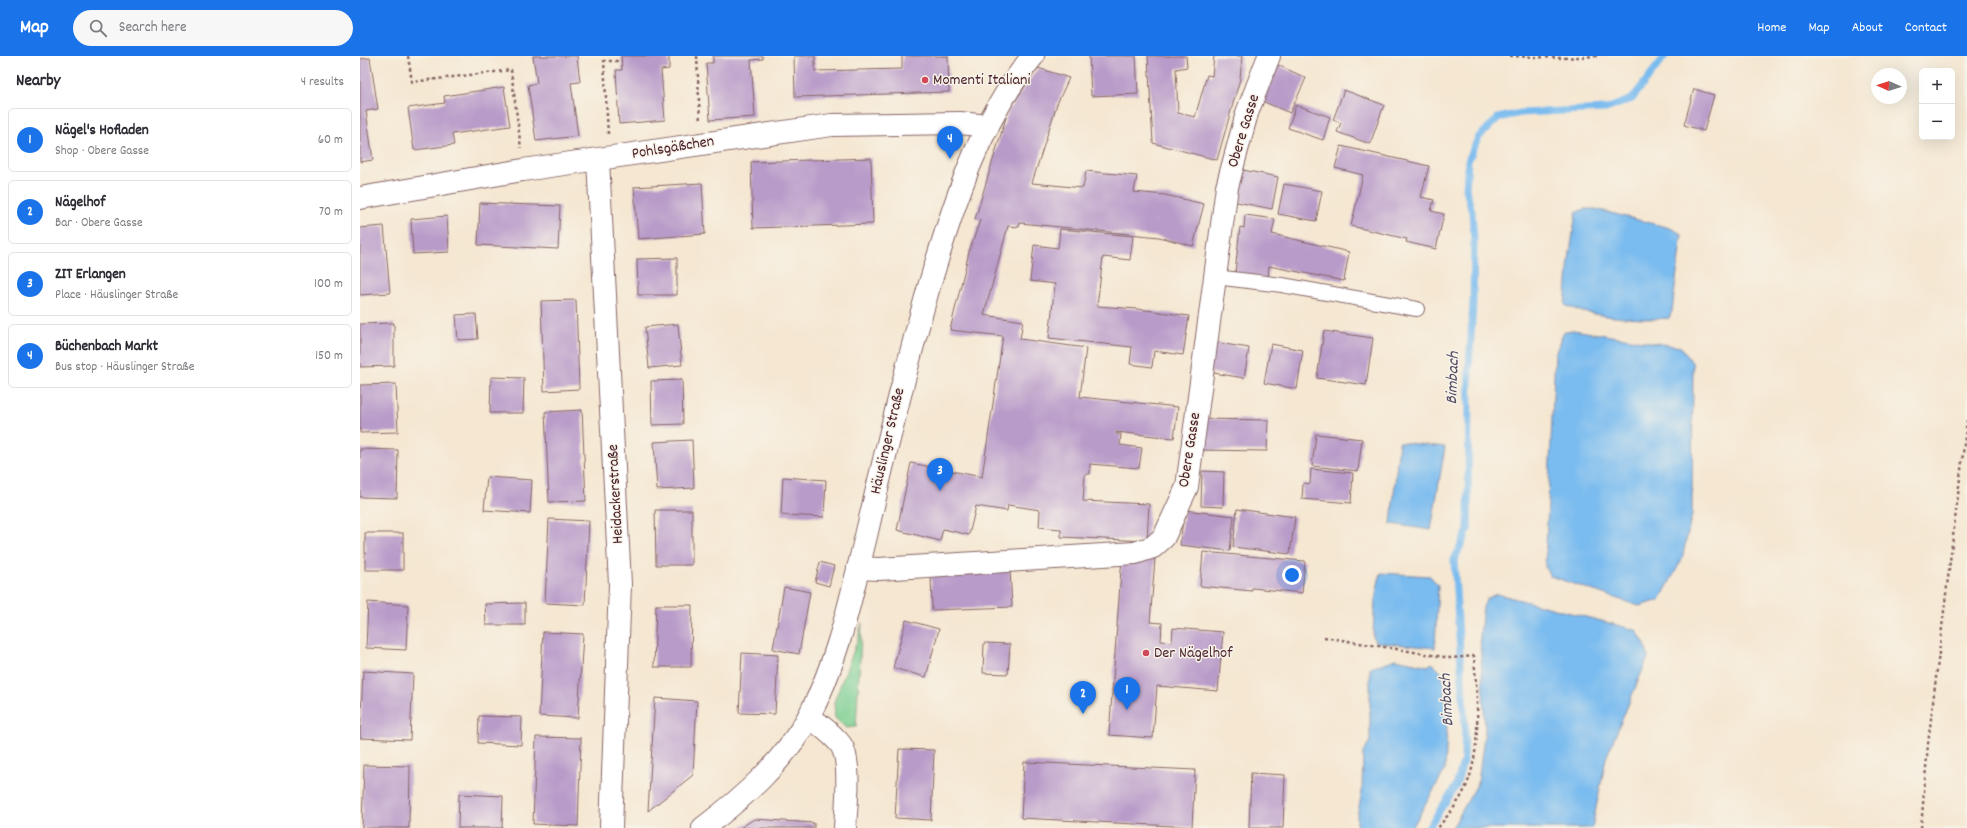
<!DOCTYPE html>
<meta charset="utf-8">
<style>
body{margin:0;font-family:Dekko,sans-serif;background:#f7f7f7;color:#2b2b33}
.controls{position:absolute;right:12px;top:12px;display:grid;overflow:hidden;border-radius:6px;box-shadow:0 4px 16px #0002}
.controls button{width:36px;height:36px;display:grid;place-items:center;padding:0;border:0;border-bottom:1px solid #e1e1e2;background:#fff;color:#2b2b33;font:20px sans-serif}
.compass{position:absolute;left:1511px;top:12px;width:36px;height:36px;border-radius:50%;background:#fff;box-shadow:0 4px 16px #0002;rotate:273deg}
.you{position:absolute;left:932px;top:519px;width:14px;height:14px;margin:-10px;border:3px solid #fff;border-radius:50%;background:#1a73e8;box-shadow:0 0 0 6px #1a73e833}
.badge{display:grid;place-items:center;width:26px;height:26px;border-radius:50%;background:#1a73e8;color:#fff;font-size:13px;font-weight:700}
.pin{position:absolute;translate:-50% -33px;filter:drop-shadow(0 1px 2px #0008)}
.pin::after{content:'';position:absolute;top:21px;width:14px;height:12px;background:inherit;clip-path:polygon(0 0,100% 0,50% 100%)}
.list{margin:0;padding:0;list-style:none}
h2{display:flex;justify-content:space-between;align-items:center;height:52px;margin:0;padding:0 16px;font-size:17px}
h2 small{font-size:13px;font-weight:400;color:#7c7c81}
.list li{display:grid;grid-template-columns:26px 1fr auto;gap:12px;align-items:center;box-sizing:border-box;height:64px;margin:0 8px 8px;padding:0 8px;border:1px solid #e1e1e2;border-radius:6px}
.list b{display:block;font-size:15px;white-space:nowrap}
.list p{margin:0;font-size:13px;white-space:nowrap;color:#7c7c81}
.list em{font-size:13px;font-style:normal;color:#7c7c81}
.icon{flex:none;width:22px;height:22px;fill:none;stroke:currentColor;stroke-width:2;stroke-linecap:round;stroke-linejoin:round}
.map{position:relative;flex:none;width:1607px;height:772px;overflow:hidden}
header{display:flex;align-items:center;gap:24px;box-sizing:border-box;height:56px;padding:0 20px;background:#1a73e8;color:#fff}
header strong{font-size:19px}
nav{display:flex;gap:22px;margin-inline-start:auto;font-size:14px}
.search{width:280px;height:36px;background:#f7f7f7;display:flex;align-items:center;gap:10px;box-sizing:border-box;padding:0 14px;border-radius:22px;color:#7c7c81;font-size:15px}
main{display:flex}
aside{flex:1;background:#fff}
.map>svg:first-child{display:block}
</style>
<header>
<strong>Map</strong>
<div class="search"><svg class="icon" aria-label="search" viewBox="0 0 24 24"><circle cx="10" cy="10" r="6"/><path d="M15 15l6 6"/></svg>Search here</div>
<nav><a>Home</a><a>Map</a><a>About</a><a>Contact</a></nav>
</header>
<main>
<aside>
<h2>Nearby<small>4 results</small></h2>
<ul class="list">
<li><span class="badge">1</span><div><b>Nägel's Hofladen</b><p>Shop · Obere Gasse</p></div><em>60 m</em></li>
<li><span class="badge">2</span><div><b>Nägelhof</b><p>Bar · Obere Gasse</p></div><em>70 m</em></li>
<li><span class="badge">3</span><div><b>ZIT Erlangen</b><p>Place · Häuslinger Straße</p></div><em>100 m</em></li>
<li><span class="badge">4</span><div><b>Büchenbach Markt</b><p>Bus stop · Häuslinger Straße</p></div><em>150 m</em></li>
</ul>
</aside>
<div class="map">
<svg width="1607" height="772" viewBox="0 0 1607 772">
<rect width="100%" height="100%" fill="#f7f3e8"/>
<filter id="ink" filterUnits="userSpaceOnUse"><feTurbulence type="fractalNoise" baseFrequency=".025" numOctaves="2"/><feDisplacementMap in="SourceGraphic" scale="8" xChannelSelector="R" yChannelSelector="G"/><feConvolveMatrix kernelMatrix="1 2 1 2 8 2 1 2 1" color-interpolation-filters="sRGB"/></filter>
<filter id="wash" filterUnits="userSpaceOnUse"><feTurbulence type="fractalNoise" baseFrequency=".012" numOctaves="4" result="noise"/><feDisplacementMap in="SourceGraphic" scale="16" xChannelSelector="R" yChannelSelector="G"/><feGaussianBlur stdDeviation="0.9" result="paint"/><feColorMatrix in="noise" values="0 0 0 0 0 0 0 0 0 0 0 0 0 0 0 0 0 1.4 0 .05"/><feComposite in="paint" operator="in"/></filter>
<g filter="url(#wash)">
<rect width="100%" height="100%" fill="#f5e7d1"/>
<path fill="#7ccf92" stroke="#63775e" d="M502,566L496,671L486,672L475,662L474,646L498,583Z"/>
<g fill="#7abcef" stroke="#626e8d">
<path d="M1224,153H1235L1310,172L1322,178L1312,255L1309,262C1284,265 1227,261 1205,249L1209,203L1216,157Z"/>
<path d="M1213,274L1321,291L1333,308L1332,458L1322,503L1300,544L1279,550L1190,520L1185,511L1195,299L1203,277Z"/>
<path d="M1039,386L1085,391L1071,474L1031,468Z"/>
<path d="M1021,517L1070,520L1078,529L1075,592L1015,586L1013,581C1014,559 1014,539 1021,517Z"/>
<path d="M1137,538L1276,574L1285,588L1288,601L1246,702L1232,772H1092L1118,727L1125,673L1120,580L1123,551L1127,542Z"/>
<path d="M1036,603L1068,610L1072,607L1081,616L1084,627L1087,674L1085,714L1052,772H997V759L1002,736L1003,697L1010,685V612Z"/>
</g>
<g fill="none" stroke-linecap="round" stroke-linejoin="round">
<path stroke="#7abcef" stroke-width="7" d="M1068,772L1096,730L1104,703L1105,670L1094,504L1108,474L1109,313L1113,247L1114,183L1112,156L1106,133L1108,105L1118,82L1138,62L1161,57L1246,53L1272,43L1305,0"/>
</g>
<g id="blocks">
<g fill="#b99bc9">
<path d="M173,0H217L220,26L211,27L218,80L176,85L168,29L177,27Z"/>
<path d="M261,0H309V13L301,14L305,64L259,68L256,14H262Z"/>
<path d="M353,0H403V3L391,4L395,61L350,64L346,7H353Z"/>
<path d="M434,0H455V15L542,13V0H588L589,36L435,41Z"/>
<path d="M729,0H776L778,38L731,40Z"/>
<path d="M788,0H826L827,11L816,13L818,57L835,61L847,19L852,20L854,0H882L880,23L857,104L793,87Z"/>
<path d="M10,2L18,53L6,55L13,104L0,106V3Z"/>
<path d="M918,9L946,22L930,57L902,45Z"/>
<path d="M678,12L709,22L697,48L672,127L723,132L726,115L777,120L774,136L805,139L844,148L833,190L799,181L660,167L659,171L648,170L624,259L663,265L660,283L726,292L720,341L818,351L814,382L756,376V378H761L760,389L782,392L779,412L730,408V418H725L723,445L789,448L787,485L701,481V473L679,471L680,454L648,449L647,455L616,450L609,479L583,473L580,485L537,474L551,407L622,421L643,280L590,274L609,196L620,164L615,163L648,55Z"/>
<path d="M144,31L150,70L92,78L94,89L54,94L48,52L85,47L84,40Z"/>
<path d="M1334,33L1354,39L1344,75L1324,69Z"/>
<path d="M984,34L1024,49L1010,88L977,76L981,67L973,64Z"/>
<path d="M936,49L970,61L963,84L928,72Z"/>
<path d="M981,90L1069,110L1061,141L1074,144L1071,155L1084,158L1076,193L1046,186L1047,183L991,170L1003,119L975,112Z"/>
<path d="M511,102L513,168L393,172L391,106Z"/>
<path d="M878,113L918,121L912,153L872,145Z"/>
<path d="M342,127L345,178L278,183L274,131Z"/>
<path d="M924,128L962,135L956,165L918,158Z"/>
<path d="M120,147L200,150L198,193L118,189Z"/>
<path d="M885,159L915,163L912,178L989,196L984,225L909,210L908,223L875,217L880,171L884,172Z"/>
<path d="M87,160L89,196L53,198L51,163Z"/>
<path d="M24,170L30,237L0,239V172Z"/>
<path d="M700,173L773,180L770,204L743,201L737,250L778,253L829,260L823,299L794,295L792,311L770,308L772,291L689,282L695,228L670,225L674,189L698,192Z"/>
<path d="M317,202V239H278L277,203Z"/>
<path d="M216,244L219,333L184,335L181,245Z"/>
<path d="M116,258L118,283L98,284L96,259Z"/>
<path d="M34,267V310L0,311V268Z"/>
<path d="M318,268L322,309L289,312L285,271Z"/>
<path d="M964,275L1013,282L1006,329L957,322Z"/>
<path d="M852,286L889,292L884,322L848,316Z"/>
<path d="M911,288L943,294L937,333L904,327Z"/>
<path d="M131,321L164,322L163,357H130Z"/>
<path d="M322,324L323,368L292,369L291,325Z"/>
<path d="M36,328L38,376L0,377V329Z"/>
<path d="M222,354L226,445L189,446L185,356Z"/>
<path d="M839,363L908,364L907,395L839,394Z"/>
<path d="M956,378L1002,383L998,415L952,410Z"/>
<path d="M332,384L334,432L297,434L294,386Z"/>
<path d="M0,393L38,394L37,442L0,441Z"/>
<path d="M951,413L993,417L991,447L942,443L943,427L950,428Z"/>
<path d="M842,415L864,416L863,451L841,450Z"/>
<path d="M127,421L172,424L170,457L124,454Z"/>
<path d="M423,421L466,424L464,461L421,459Z"/>
<path d="M877,453L935,461L930,498L873,491Z"/>
<path d="M295,454H332V509H296Z"/>
<path d="M824,454L874,460L870,495L820,489Z"/>
<path d="M189,463L229,465L225,549L185,547Z"/>
<rect x="5" y="477" width="38" height="37"/>
<path d="M843,496L945,505L942,537L892,532V535L840,530Z"/>
<path d="M762,501L795,503L790,566L802,567L801,585L812,586L813,572L863,576L858,635L797,630L793,682L749,679Z"/>
<path d="M460,506L474,510L469,530L455,526Z"/>
<path d="M650,514L652,551L572,554L571,517Z"/>
<path d="M424,531L450,536L439,598L413,593Z"/>
<path d="M8,546L48,549L46,594L6,592Z"/>
<path d="M165,547V569H126L125,548Z"/>
<path d="M296,549H332L331,611H294Z"/>
<path d="M546,564L579,573L566,621L533,612Z"/>
<path d="M183,576L223,578L218,662L179,660Z"/>
<path d="M624,587L650,588L648,618L623,617Z"/>
<path d="M382,597L418,599L415,658L379,657Z"/>
<path d="M3,615L53,618L50,684L0,682Z"/>
<path d="M295,642L337,645L333,719L288,755Z"/>
<path d="M119,660L162,661L161,689L118,687Z"/>
<path d="M176,681L221,682L218,770L173,768Z"/>
<path d="M539,693L574,694L571,764L535,762Z"/>
<path d="M664,706L835,714L832,771L661,762Z"/>
<path d="M4,709L50,710L49,772H2Z"/>
<path d="M891,717L925,719L923,772H889Z"/>
<path d="M99,738L143,740L142,772H98Z"/>
<path d="M394,763L454,767V772H380Z"/>
</g>
</g>
</g>
<g filter="url(#ink)">
<use href="#blocks" fill-opacity="0" stroke="#866565" stroke-width="1"/>
<g fill="none" stroke-linecap="round" stroke-linejoin="round">
<defs>
<path id="lane" d="M855,221L922,229L1057,253"/>
<g id="street">
<path d="M238,104L260,528L251,772"/>
<path d="M0,142L163,114L472,69L600,67L628,70"/>
<path d="M498,512L519,513L775,497L793,491L804,481L827,431L867,131L887,57L909,0"/>
<path d="M449,660C459,669 473,678 481,689C492,705 486,752 485,772"/>
<path d="M343,772C384,741 424,706 449,660C478,605 491,541 506,480C525,398 545,315 568,234C592,153 618,66 673,0"/>
</g>
</defs>
<use href="#lane" stroke="#866565" stroke-width="16"/>
<use href="#street" stroke="#866565" stroke-width="24"/>
<g stroke="#866565" stroke-width="2.5" stroke-dasharray="3 3" stroke-linecap="butt">
<path d="M48,0L52,26L151,14L161,92"/>
<path d="M337,0L340,66"/>
<path d="M1150,0L1203,2L1237,0"/>
<path d="M248,78L244,5H262"/>
<path d="M964,581L1090,602L1114,600C1117,641 1123,699 1103,737C1097,749 1086,761 1078,772"/>
<path d="M1561,772L1568,688L1607,364"/>
</g>
<use href="#lane" stroke="#fff" stroke-width="14"/>
<use href="#street" stroke="#fff" stroke-width="22"/>
</g>
</g>
<g fill="#d1495b" stroke="#f7f3e8" stroke-width="1.5">
<circle cx="565" cy="24" r="4"/>
<circle cx="786" cy="597" r="4"/>
</g>
<g text-anchor="middle" dominant-baseline="central" stroke-width="3" stroke-linejoin="round" paint-order="stroke">
<g font-size="16" fill="#4a1f2b" stroke="#f7f3e8" text-anchor="start">
<text x="573" y="24">Momenti Italiani</text>
<text x="794" y="597">Der Nägelhof</text>
</g>
<g font-size="16" fill="#4a1f2b" stroke="#f7f3e8">
<text transform="translate(884 75) rotate(-73)">Obere Gasse</text>
<text transform="translate(313 92) rotate(-9)">Pohlsgäßchen</text>
<text transform="translate(528 385) rotate(-77)">Häuslinger Straße</text>
<text transform="translate(830 394) rotate(-81)">Obere Gasse</text>
<text transform="translate(256 438) rotate(-93)">Heidackerstraße</text>
</g>
<g font-size="17" font-style="italic" fill="#584e66" stroke="#f7f3e8">
<text transform="translate(1094 322) rotate(-88)">Bimbach</text>
<text transform="translate(1088 644) rotate(-93)">Bimbach</text>
</g>
</g>
</svg>
<div class="controls">
<button>+</button>
<button>−</button>
</div>
<svg class="compass" viewBox="-18 -18 36 36"><path d="M0-13l5 13h-10z" fill="#e53935"/><path d="M0 13l5-13h-10z" fill="#7c7c81"/></svg>
<div class="you"></div>
<div class="pin badge" style="left:767px;top:654px">1</div>
<div class="pin badge" style="left:723px;top:658px">2</div>
<div class="pin badge" style="left:580px;top:435px">3</div>
<div class="pin badge" style="left:590px;top:103px">4</div>
</div>
</main>
